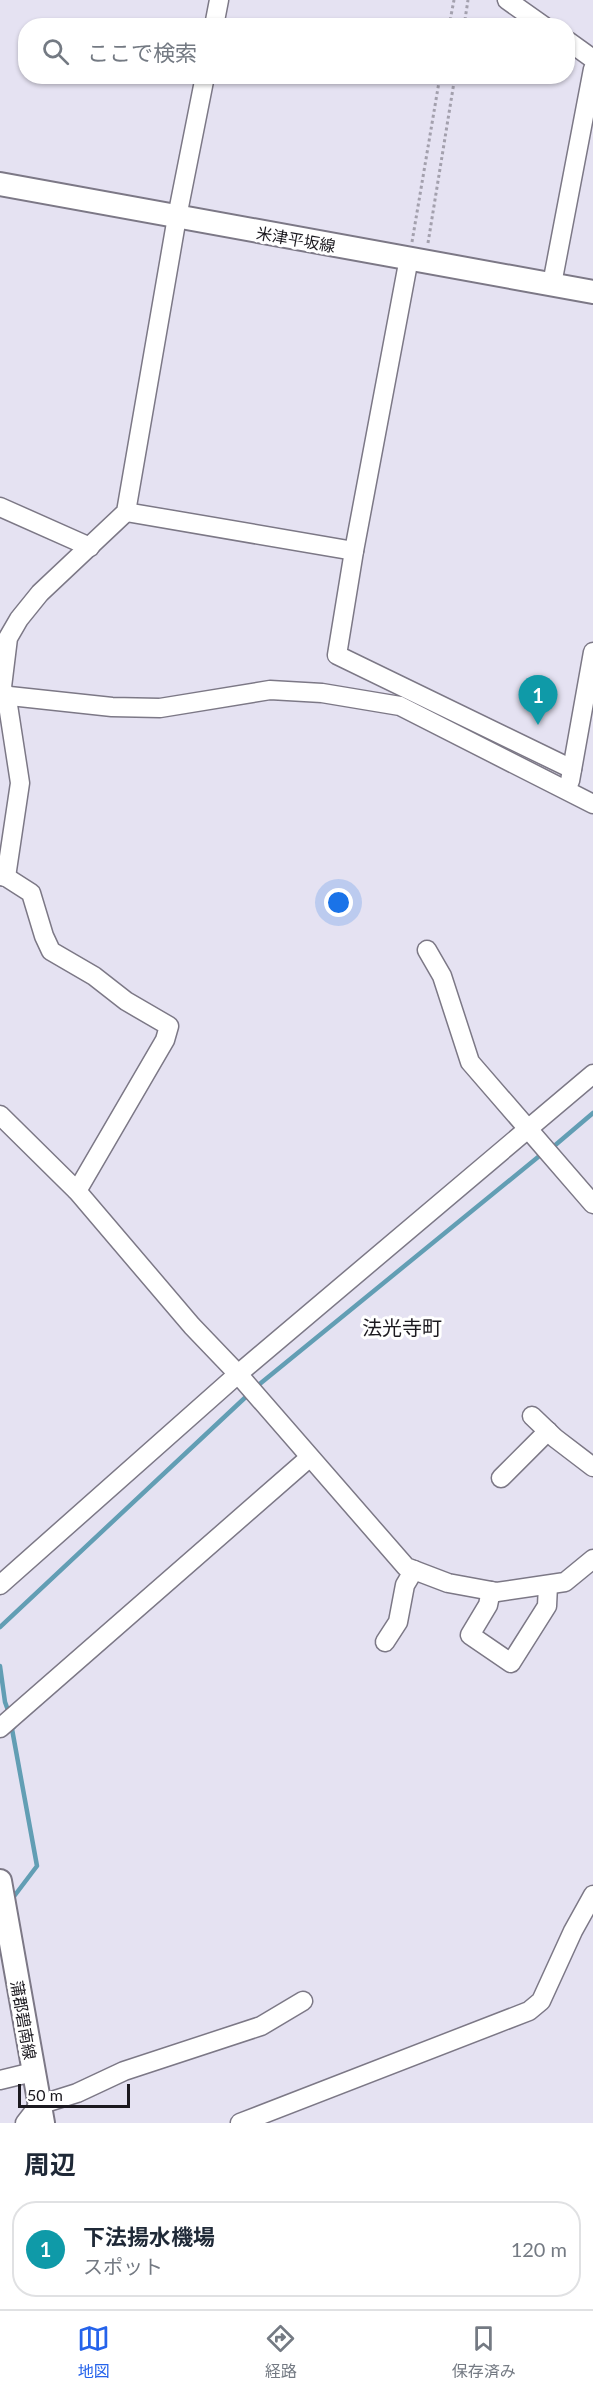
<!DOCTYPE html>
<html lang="ja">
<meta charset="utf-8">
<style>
body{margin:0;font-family:Lato,"Noto Sans JP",sans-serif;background:#f2f2f3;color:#1f2937}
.scale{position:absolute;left:18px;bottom:15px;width:112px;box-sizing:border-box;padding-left:6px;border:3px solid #1b191f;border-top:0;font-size:16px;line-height:21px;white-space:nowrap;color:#1b191f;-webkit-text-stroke:4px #fff;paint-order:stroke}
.you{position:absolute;left:339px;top:903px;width:21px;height:21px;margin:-15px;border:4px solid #fff;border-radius:50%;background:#1a73e8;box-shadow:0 0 0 9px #1a73e833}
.badge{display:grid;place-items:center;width:39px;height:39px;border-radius:50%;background:#2563eb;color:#fff;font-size:20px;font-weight:700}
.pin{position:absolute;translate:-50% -50px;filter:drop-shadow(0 2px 3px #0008)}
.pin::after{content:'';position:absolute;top:32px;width:21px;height:18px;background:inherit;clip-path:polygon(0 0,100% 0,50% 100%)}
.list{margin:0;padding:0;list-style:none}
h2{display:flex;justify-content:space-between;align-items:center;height:78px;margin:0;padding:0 24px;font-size:26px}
h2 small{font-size:20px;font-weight:400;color:#747a83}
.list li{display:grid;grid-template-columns:39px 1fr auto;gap:18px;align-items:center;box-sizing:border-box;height:96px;margin:0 12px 12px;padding:0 12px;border:2px solid #e0e1e3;border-radius:24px}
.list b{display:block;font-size:22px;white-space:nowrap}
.list p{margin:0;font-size:20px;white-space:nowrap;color:#747a83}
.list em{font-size:20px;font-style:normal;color:#747a83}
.icon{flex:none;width:33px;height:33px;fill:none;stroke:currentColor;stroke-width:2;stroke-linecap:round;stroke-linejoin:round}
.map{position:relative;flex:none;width:593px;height:2123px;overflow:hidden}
.search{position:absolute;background:#fff;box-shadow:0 2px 4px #0004;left:18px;right:18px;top:18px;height:66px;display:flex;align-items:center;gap:15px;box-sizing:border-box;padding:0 21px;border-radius:24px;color:#747a83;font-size:22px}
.sheet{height:186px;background:#fff}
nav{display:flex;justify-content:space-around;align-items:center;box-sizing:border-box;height:84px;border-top:2px solid #e0e1e3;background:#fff;font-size:16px;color:#747a83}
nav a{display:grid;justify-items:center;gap:3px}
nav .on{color:#2563eb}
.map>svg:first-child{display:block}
</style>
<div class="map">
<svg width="593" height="2123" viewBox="0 0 593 2123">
<rect width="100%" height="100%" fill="#e5e2f2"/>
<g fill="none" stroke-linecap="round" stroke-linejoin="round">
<g stroke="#629eb4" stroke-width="4.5">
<path d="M552,1146L553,1147L593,1113"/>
<path d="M256,1387L543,1153"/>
<path d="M0,1627L250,1393"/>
<path d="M0,1666L5,1702L9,1713"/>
<path d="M12,1899L37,1866L12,1729L14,1727"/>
</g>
<defs>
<g id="minor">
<path d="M507,0L544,26"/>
<path d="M214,26L219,0"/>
<path d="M568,41L593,59"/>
<path d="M409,258L354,551L337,655L572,769"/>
<path d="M552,284L593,69"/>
<path d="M0,507L90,547"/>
<path d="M126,512L354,551"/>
<path d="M0,695L112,707L160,708L270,690L322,693L400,706L593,804"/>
<path d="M570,781L593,652"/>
<path d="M0,876L6,877L31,893L44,936L51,951L94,976L126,1001L169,1026L165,1040L77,1191"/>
<path d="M6,877L20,783L8,705L2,687L8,638L19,619L40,593L126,512L177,217L205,76"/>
<path d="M427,950L442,976L470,1062L593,1204"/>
<path d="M0,1115L77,1191L192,1326L238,1374L406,1567L448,1583L497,1592L565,1582L593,1559"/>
<path d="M532,1416L555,1438L593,1467"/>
<path d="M501,1478L548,1431"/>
<path d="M0,1585L238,1374L593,1074"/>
<path d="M491,1591L488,1605L470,1635L511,1663L547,1606L548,1585"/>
<path d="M385,1642L398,1622L405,1585L414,1570"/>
<path d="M0,1728L309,1458"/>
<path d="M0,2080L33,2072"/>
<path d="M25,2123L39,2105L77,2093L124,2071L261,2026L303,2001"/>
<path d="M240,2123L529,2011L541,2001L573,1931L593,1895"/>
</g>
<g id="major">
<path d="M0,184L593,292"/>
<path d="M0,1881L43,2123"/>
</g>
</defs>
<use href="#minor" stroke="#7c7886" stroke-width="21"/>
<use href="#major" stroke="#7c7886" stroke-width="26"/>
<g stroke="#a3a0ad" stroke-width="3" stroke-dasharray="3 3" stroke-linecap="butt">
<path d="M449,26L454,0"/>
<path d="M464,26L468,0"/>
<path d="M412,242L440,76"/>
<path d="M428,243L455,76"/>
</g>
<use href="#minor" stroke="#fff" stroke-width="18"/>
<use href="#major" stroke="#fff" stroke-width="22"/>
</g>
<g text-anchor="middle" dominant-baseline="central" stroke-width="6" stroke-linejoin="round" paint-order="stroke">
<g font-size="16" fill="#1b191f" stroke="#fff">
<text transform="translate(296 239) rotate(10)">米津平坂線</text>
<text transform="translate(24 2020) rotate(80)">蒲郡碧南線</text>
</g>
<g font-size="20" fill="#1b191f" stroke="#fff">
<text x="402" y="1327">法光寺町</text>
</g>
</g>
</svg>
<div class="scale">50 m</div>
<div class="you"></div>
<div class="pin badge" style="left:538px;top:725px;background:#0f9aa8">1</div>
<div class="search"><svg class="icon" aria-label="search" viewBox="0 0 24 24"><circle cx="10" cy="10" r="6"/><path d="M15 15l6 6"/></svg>ここで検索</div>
</div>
<section class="sheet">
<h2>周辺<small></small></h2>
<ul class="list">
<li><span class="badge" style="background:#0f9aa8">1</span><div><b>下法揚水機場</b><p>スポット</p></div><em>120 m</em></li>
</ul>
</section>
<nav>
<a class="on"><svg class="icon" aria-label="map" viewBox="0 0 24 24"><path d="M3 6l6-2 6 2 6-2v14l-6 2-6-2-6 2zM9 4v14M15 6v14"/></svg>地図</a>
<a><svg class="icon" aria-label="directions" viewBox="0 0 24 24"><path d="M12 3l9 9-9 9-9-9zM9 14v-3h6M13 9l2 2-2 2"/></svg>経路</a>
<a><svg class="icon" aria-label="saved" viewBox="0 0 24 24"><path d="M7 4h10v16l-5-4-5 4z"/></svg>保存済み</a>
</nav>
